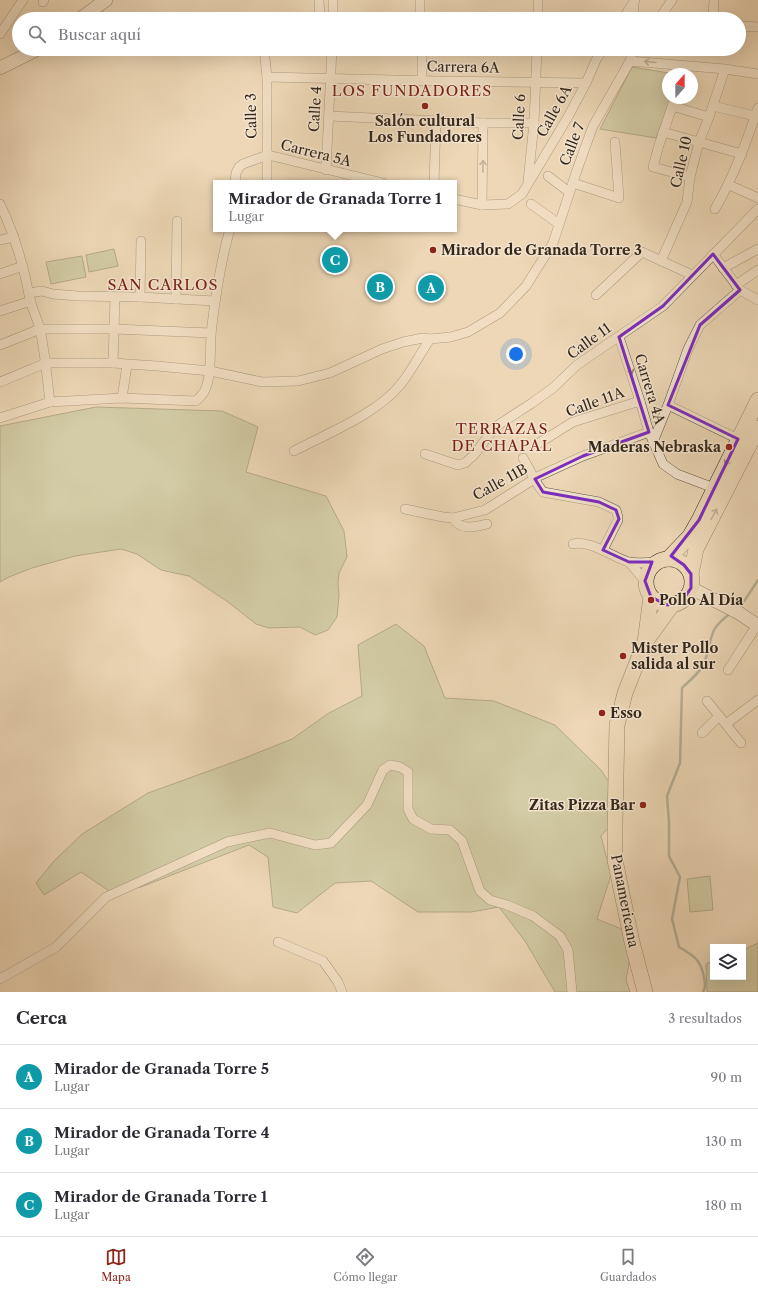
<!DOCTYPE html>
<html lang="es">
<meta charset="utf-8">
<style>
body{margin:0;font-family:"Libre Caslon Text",serif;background:#f7f7f7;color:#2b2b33}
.controls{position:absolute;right:12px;bottom:12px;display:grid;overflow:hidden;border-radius:0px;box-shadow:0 4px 16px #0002}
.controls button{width:36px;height:36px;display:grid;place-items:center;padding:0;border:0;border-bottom:1px solid #e1e1e2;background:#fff;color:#2b2b33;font:20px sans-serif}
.compass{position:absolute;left:662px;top:68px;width:36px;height:36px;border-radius:50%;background:#fff;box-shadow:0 4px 16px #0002;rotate:21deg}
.you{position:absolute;left:516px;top:354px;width:14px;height:14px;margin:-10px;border:3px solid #fff;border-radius:50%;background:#1a73e8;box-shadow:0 0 0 6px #1a73e833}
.badge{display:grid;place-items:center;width:26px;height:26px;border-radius:50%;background:#8f2418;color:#fff;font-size:13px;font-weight:700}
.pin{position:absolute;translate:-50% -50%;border:2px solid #fff;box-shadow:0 1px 4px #0006}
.popup{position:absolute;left:213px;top:180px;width:244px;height:52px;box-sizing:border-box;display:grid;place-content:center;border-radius:0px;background:#fff;filter:drop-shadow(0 1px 3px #0005);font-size:13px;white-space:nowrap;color:#7c7c81}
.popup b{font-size:15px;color:#2b2b33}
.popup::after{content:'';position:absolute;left:50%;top:100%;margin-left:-8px;border:8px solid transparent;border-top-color:#fff}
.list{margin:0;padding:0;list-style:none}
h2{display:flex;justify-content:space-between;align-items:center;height:52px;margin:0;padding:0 16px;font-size:17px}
h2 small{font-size:13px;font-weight:400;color:#7c7c81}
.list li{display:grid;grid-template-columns:26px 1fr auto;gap:12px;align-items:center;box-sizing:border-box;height:64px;padding:0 16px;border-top:1px solid #e1e1e2}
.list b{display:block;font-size:15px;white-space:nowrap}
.list p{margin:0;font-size:13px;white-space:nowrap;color:#7c7c81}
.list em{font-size:13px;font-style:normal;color:#7c7c81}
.icon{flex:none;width:22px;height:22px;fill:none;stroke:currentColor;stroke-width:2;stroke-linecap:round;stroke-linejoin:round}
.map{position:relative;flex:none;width:758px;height:992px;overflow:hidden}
.search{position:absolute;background:#fff;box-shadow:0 4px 16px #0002;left:12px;right:12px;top:12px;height:44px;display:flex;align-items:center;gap:10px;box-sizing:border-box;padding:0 14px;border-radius:22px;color:#7c7c81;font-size:15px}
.sheet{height:244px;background:#fff}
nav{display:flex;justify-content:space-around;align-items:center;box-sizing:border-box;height:56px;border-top:1px solid #e1e1e2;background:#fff;font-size:11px;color:#7c7c81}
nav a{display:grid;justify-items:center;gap:2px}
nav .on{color:#8f2418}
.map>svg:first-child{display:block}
</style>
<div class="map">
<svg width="758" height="992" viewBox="0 0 758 992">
<rect width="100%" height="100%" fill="#edd7b6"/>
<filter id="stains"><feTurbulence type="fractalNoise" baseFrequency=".005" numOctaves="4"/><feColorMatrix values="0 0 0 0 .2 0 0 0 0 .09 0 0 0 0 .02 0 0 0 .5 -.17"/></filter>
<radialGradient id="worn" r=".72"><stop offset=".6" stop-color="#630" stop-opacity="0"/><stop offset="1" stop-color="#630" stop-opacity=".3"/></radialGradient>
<g fill="#b3bf92" stroke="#747356">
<path d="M632,67L675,74H668V98H671L656,138L600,129Z"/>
<path d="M114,249L118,266L89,272L86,255Z"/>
<path d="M82,256L86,277L51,284L46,262Z"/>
<path d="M96,407L222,411L258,427L246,472L326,496L344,531L347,557L339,573L338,583L339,595L337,617L328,630L315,635L300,627L269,628L256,624L228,602L189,576L161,570L137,554L121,549L75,556L32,568L9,577L0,582V426Z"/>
<path d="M396,624L424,646L445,698L494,701L555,725L601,770L614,790L616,819L601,836L611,875L597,919L624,930L631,952L626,980L630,992H555L525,941L499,907L471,912H418L371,881L335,883L297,913L273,907L268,857L249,845L141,887L109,891L81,872L44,895L36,883L54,861L82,834L148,793L242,759L292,739L329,713L362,696L358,645Z"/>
<path d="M710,876L713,910L690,912L687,879Z"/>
<path d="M758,943V992H707L706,964L713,961V977H743V950Z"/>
</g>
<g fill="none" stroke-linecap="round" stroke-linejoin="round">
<g stroke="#717f6f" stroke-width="2.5">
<path d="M738,608L741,606L758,580"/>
<path d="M703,992C706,986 705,983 704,977C701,960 693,955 679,947L672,919L680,877L669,856V822L667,796L680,763L682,688C690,680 701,672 705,661C713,638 707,630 731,613"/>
</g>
<defs>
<g id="street">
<path d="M319,0L320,19"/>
<path d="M43,2L44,0"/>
<path d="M333,19V0"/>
<path d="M420,19V0"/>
<path d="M538,19V0"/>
<path d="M623,19L635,0"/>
<path d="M634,19V3"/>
<path d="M659,19L672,0"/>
<path d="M713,19L714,0"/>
<path d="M739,26L758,27"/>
<path d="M0,34L23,0"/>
<path d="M264,49L267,77V183"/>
<path d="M630,61L725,69L758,74"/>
<path d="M267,77L437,81L586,83"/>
<path d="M422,80V49"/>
<path d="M675,98L659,145L653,167L690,177"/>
<path d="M672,106L709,117"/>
<path d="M713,106L755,116"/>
<path d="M329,116L483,123H534"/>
<path d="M663,132L742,154"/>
<path d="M326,170L332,49"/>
<path d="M548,176L569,192"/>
<path d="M528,181L534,123L537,49"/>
<path d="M235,183L236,173L239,167L243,164L268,155L383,183"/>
<path d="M434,183L436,121"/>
<path d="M573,183L619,198L615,142"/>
<path d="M729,185L758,198"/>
<path d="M454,199L482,205L508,204L522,194L569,115L586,83L597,58L603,49"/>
<path d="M0,204C15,235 24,267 30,300C33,310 37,319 40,329C45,353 47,377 50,402"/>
<path d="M531,204L559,224"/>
<path d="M482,205L483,123"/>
<path d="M715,209C734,176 746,143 758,108"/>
<path d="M0,240L14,237"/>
<path d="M713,254L740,290L758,300"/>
<path d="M661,261L687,202L690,177L699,142L709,117L725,69"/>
<path d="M723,268L758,249"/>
<path d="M0,274L23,266"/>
<path d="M736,285L758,270"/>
<path d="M29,293L42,291L53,294L78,296L140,297L215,301"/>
<path d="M596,295L642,252L692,275"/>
<path d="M140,297L141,241"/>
<path d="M176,299L177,221"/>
<path d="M0,311L31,301"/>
<path d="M619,337L640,401L649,432L663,464L677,474L714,488"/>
<path d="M0,345L40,329H114L211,333"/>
<path d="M113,363L115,298"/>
<path d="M0,382L46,363H113L157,366L210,371L262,382L298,381L330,373L382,349L403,342L423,338L430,339L451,337L468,332L500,313L526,286L553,243L577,170L593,126L630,61L633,49"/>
<path d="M122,398L127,365"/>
<path d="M668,405L738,439"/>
<path d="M0,418L50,402L122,398L196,401C199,398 202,395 204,392C213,376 209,344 212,325C216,293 221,260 230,229"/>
<path d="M653,442L668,405L688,349L700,325L740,290"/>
<path d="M539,443L573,422L640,401"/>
<path d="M294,451C328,433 377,414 401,384C412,370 420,354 430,339"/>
<path d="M425,454L458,465L465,463L474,455L495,427L532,403L553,388L577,365L663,306L758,209"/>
<path d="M523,458C529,468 536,484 543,492L599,502L616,510L618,517V520L603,550"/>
<path d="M405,509L443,517L453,518L485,510L539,476L583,456L649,432"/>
<path d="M453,518C460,531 475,527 487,524"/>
<path d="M573,544C589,539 614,558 629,562C638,564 648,562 657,562"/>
<path d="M629,562L645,581"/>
<path d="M728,670L757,625"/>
<path d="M707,701L741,743"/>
<path d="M726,724L758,700"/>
<path d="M702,733L719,716"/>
<path d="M278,942L323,961L338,982L342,992"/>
<path d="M0,979L56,947L106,897L227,842L270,833L315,845L331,843L367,805L383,770L390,765L400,767L408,772V809L413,819L431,829L450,830L462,841L480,891L490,900L507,905L533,916L560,936L568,950L572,992"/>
</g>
<g id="secondary">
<path d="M80,19L106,0"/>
<path d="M0,68L38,49"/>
<path d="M691,588L739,613L758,626"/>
</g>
<g id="primary">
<circle cx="669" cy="582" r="23"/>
<path d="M668,559L690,536L699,520L758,400"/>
<path d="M691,574L696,549L758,428"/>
<path d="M646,641L672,605"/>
<path d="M645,992L632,942L615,860V825L617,725L625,693L645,642L651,597"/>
</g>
</defs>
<use href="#street" stroke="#625340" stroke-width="10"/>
<use href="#secondary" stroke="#342719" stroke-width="14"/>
<use href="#primary" stroke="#342719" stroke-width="16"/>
<use href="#street" stroke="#f3e5d0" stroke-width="9"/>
<use href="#secondary" stroke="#f3e5d0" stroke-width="13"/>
<use href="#primary" stroke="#edd7b6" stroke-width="15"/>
</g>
<defs><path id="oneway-shaft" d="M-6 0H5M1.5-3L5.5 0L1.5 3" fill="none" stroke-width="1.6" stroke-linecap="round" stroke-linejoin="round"/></defs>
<g stroke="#948674">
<use href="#oneway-shaft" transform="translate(650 62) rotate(-175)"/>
<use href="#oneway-shaft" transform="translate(483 166) rotate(-89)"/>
<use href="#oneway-shaft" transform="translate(630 369) rotate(71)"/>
</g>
<g stroke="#907f68">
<use href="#oneway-shaft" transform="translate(728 460) rotate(116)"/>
<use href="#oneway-shaft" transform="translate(714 514) rotate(-62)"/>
</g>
<path d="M0 0H758V992H0ZM713,254L740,290L700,325L668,405L738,439L699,520L671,556L684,565L691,574V588L683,600L667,605L651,597L645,581L652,562H629L603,550L619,519L616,510L599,502L543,492L535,479L583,456L649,432L619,337L663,306Z" fill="#edd7b6" fill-opacity=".55" fill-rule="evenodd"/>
<path fill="none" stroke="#7b2cbf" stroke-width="3" stroke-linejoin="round" d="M713,254L740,290L700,325L668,405L738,439L699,520L671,556L684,565L691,574V588L683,600L667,605L651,597L645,581L652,562H629L603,550L619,519L616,510L599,502L543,492L535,479L583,456L649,432L619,337L663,306Z"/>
<g fill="#8f2418" stroke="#f3e5d0" stroke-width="1.5">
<circle cx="425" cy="106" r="4"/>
<circle cx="433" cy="250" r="4"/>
<circle cx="729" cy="447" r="4"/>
<circle cx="651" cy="600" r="4"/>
<circle cx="623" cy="656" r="4"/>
<circle cx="602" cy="713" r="4"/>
<circle cx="643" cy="805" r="4"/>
</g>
<g text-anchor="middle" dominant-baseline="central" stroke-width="3" stroke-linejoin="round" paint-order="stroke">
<g font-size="14" fill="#342719" stroke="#f3e5d0">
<text transform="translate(463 67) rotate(1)">Carrera 6A</text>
<text transform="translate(315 109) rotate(-87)">Calle 4</text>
<text transform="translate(554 111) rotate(-61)">Calle 6A</text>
<text transform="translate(251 116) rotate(-91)">Calle 3</text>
<text transform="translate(519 117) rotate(-87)">Calle 6</text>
<text transform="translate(572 144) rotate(-69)">Calle 7</text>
<text transform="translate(316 153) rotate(14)">Carrera 5A</text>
<text transform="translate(681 162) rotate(-77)">Calle 10</text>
<text transform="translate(589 341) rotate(-36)">Calle 11</text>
<text transform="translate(650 389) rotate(73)">Carrera 4A</text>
<text transform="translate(595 402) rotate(-20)">Calle 11A</text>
<text transform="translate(500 482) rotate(-29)">Calle 11B</text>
<text transform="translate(625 901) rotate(79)">Panamericana</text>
</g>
<g font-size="14" font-weight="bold" fill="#342719" stroke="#f3e5d0" text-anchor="start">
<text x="425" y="121" text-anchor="middle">Salón cultural<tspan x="425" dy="16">Los Fundadores</tspan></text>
<text x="441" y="250">Mirador de Granada Torre 3</text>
<text x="721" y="447" text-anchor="end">Maderas Nebraska</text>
<text x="659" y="600">Pollo Al Día</text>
<text x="631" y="648">Mister Pollo<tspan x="631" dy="16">salida al sur</tspan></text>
<text x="610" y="713">Esso</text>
<text x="635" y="805" text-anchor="end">Zitas Pizza Bar</text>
</g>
<g font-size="15" letter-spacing="1" fill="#7a1f14" stroke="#f3e5d0">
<text x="412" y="90">LOS FUNDADORES</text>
<text x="163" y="284">SAN CARLOS</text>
<text x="502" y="428">TERRAZAS<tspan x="502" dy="17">DE CHAPAL</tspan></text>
</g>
</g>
<rect width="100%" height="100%" filter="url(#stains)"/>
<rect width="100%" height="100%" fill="url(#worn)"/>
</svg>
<div class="controls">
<button><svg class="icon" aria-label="layers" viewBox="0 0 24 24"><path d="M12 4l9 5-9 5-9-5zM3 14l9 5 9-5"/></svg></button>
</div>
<svg class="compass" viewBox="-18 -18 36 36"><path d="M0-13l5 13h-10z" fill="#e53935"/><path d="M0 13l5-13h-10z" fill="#7c7c81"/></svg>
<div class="you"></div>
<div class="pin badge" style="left:431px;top:288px;background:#0f9aa8">A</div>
<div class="pin badge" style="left:380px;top:287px;background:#0f9aa8">B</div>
<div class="pin badge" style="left:335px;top:260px;background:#0f9aa8">C</div>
<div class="popup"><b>Mirador de Granada Torre 1</b>Lugar</div>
<div class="search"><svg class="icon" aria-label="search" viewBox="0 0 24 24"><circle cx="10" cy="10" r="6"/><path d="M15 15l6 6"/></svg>Buscar aquí</div>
</div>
<section class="sheet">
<h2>Cerca<small>3 resultados</small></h2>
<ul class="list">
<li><span class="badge" style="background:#0f9aa8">A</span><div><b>Mirador de Granada Torre 5</b><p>Lugar</p></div><em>90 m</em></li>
<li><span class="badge" style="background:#0f9aa8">B</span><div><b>Mirador de Granada Torre 4</b><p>Lugar</p></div><em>130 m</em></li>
<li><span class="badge" style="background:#0f9aa8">C</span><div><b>Mirador de Granada Torre 1</b><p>Lugar</p></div><em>180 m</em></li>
</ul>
</section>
<nav>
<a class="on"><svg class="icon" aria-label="map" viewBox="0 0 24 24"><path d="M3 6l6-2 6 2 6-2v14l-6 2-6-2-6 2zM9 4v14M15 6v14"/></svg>Mapa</a>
<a><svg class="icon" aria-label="directions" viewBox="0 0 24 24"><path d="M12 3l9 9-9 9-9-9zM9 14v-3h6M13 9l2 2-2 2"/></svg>Cómo llegar</a>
<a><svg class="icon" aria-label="saved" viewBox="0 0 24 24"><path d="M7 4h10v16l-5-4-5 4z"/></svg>Guardados</a>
</nav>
